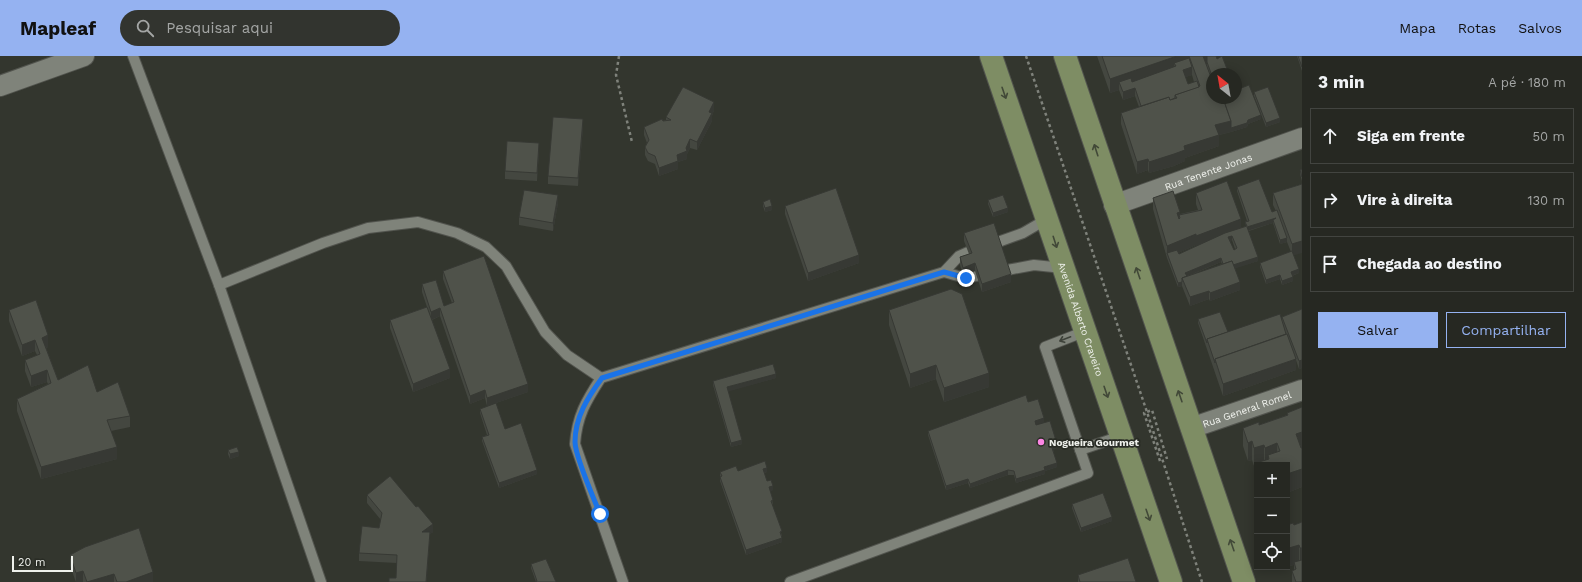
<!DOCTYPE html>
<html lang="pt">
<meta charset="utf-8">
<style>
body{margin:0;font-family:"Work Sans",sans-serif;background:#32342f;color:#f1f3f6}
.controls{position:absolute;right:12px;bottom:12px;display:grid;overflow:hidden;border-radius:0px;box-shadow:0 2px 10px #0003}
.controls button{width:36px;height:36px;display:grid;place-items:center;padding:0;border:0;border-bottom:1px solid #424440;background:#262822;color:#f1f3f6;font:20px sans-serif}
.compass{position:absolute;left:1206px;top:12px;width:36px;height:36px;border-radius:50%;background:#262822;box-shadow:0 2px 10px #0003;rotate:329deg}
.scale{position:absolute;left:12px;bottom:10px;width:61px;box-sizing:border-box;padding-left:4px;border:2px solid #eff1ec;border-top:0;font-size:11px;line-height:14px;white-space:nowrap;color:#eff1ec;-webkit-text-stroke:3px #292c25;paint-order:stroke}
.stop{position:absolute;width:12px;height:12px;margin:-9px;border:3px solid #1a73e8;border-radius:50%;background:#fff}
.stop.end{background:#1a73e8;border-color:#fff;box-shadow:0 1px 4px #0008}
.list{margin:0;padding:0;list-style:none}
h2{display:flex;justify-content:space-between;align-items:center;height:52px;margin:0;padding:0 16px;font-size:17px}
h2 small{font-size:13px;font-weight:400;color:#a4a6a5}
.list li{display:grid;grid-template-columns:26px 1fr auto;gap:12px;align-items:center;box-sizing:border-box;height:56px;margin:0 8px 8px;padding:0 8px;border:1px solid #424440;border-radius:0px}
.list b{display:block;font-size:15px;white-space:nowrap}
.list em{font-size:13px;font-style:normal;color:#a4a6a5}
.actions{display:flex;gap:8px;padding:12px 16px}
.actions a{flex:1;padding:9px 0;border:1px solid #95b2f1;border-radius:0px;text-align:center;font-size:14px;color:#95b2f1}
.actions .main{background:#95b2f1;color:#111}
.icon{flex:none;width:22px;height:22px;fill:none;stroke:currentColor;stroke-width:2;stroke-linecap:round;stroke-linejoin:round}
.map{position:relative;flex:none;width:1302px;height:526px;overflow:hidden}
header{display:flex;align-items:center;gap:24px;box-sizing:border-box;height:56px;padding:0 20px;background:#95b2f1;color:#111}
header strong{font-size:19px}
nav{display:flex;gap:22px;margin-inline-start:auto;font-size:14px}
.search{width:280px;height:36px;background:#32342f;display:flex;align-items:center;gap:10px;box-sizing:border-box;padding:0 14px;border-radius:22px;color:#a4a6a5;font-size:15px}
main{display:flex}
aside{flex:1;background:#262822}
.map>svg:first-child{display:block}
</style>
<header>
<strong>Mapleaf</strong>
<div class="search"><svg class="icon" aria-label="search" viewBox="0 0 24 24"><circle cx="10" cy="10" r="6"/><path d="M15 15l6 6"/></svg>Pesquisar aqui</div>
<nav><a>Mapa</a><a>Rotas</a><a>Salvos</a></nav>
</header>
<main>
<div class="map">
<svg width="1302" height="526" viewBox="0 0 1302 526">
<rect width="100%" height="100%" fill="#33362e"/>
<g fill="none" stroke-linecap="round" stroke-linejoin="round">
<defs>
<g id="service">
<path d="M133,0L219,229L321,526"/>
<path d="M998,186L1023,177L1047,163"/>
<path d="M1007,214L1034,209L1063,212"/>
<path d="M944,216L965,222L976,220"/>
<path d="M219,229L323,187L368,172L418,166L457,177L486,191L506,210L545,276L567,299L601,322"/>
<path d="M1080,394L1121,380"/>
<path d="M623,526L575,388C577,360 586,345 601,322L944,216L959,200L968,196"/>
<path d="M790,526L1088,417L1045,291L1086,275"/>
</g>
<g id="minor">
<path d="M0,30L84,0"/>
<path id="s1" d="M1114,149L1302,82"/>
<path id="s2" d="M1191,372L1302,334"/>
</g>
<g id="primary">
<path id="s3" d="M991,0L1171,526"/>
<path d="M1065,0L1244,526"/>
</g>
</defs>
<use href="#service" stroke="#52544e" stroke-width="12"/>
<use href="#minor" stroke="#52544e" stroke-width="22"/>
<use href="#primary" stroke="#52544e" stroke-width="24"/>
<g stroke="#7f827b" stroke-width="2.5" stroke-dasharray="3 3" stroke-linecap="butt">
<path d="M619,0L616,19L632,86"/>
<path d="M1026,0L1147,356L1202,526"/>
<path d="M1160,405L1144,357L1152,354L1167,403"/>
</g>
<use href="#service" stroke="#7f837a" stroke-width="10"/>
<use href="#minor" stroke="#7f837a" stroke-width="20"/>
<use href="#primary" stroke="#7e8d64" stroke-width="22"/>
</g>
<g fill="#444740" fill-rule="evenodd">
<path d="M1097,0H1216L1212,18V42L1261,63L1248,68L1247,71L1231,76L1219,79V90L1185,102V105L1174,110L1149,117L1148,114L1137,118L1121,68V57L1139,51L1135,40L1123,44L1119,34L1110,37ZM1192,19L1194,26L1188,28L1185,21Z"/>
<path d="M1297,0H1302V15Z"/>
<path d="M1254,36L1280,66L1266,71L1254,40Z"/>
<path d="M714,54L712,60V65L697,94L690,92L687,98V103L678,106V113L659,120L655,108L648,105L645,99V91L647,87L644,79V71L666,64V61Z"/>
<path d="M583,71L578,130L548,128V120Z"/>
<path d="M539,95L537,125L505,123V115Z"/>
<path d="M1302,113V125L1300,118V114Z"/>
<path d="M1302,128L1293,199L1299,217L1292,220L1293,225L1282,229L1280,223L1266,228L1260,211V207L1291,196L1287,186L1280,188L1273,167L1249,175L1258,205L1235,212L1240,234L1210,245L1209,243L1190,250L1182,230L1178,231L1167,202L1153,153V142L1180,158L1198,154L1196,148V137L1241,172L1246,170L1245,166L1247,165L1237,135V131L1272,156L1276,155L1273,149V137ZM1232,184L1235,193L1234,194L1230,185ZM1196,189V190L1179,198L1178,197ZM1221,206L1222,208L1191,219Z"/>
<path d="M988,144L1008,156L993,161L988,148Z"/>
<path d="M763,146L772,154L765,156L763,150Z"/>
<path d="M558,147L553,175L519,169V161Z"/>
<path d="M785,150L859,207L808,225L785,158Z"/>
<path d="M964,177L1011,226L982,236L975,215L963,220L960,209V201L969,198L964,185Z"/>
<path d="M443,215L528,336L487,350L485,342L470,348L440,260L432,264L450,322L413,336L390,272V264L427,251L422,236V228L444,250L452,247L443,223Z"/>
<path d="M1302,253V312L1299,313L1296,304V314L1223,340L1198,267V263L1228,276L1282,266V261Z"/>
<path d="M9,254L48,291L46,292L58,324L97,336L130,360V371L111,375L117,403L41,423L17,355V343L48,328L47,326L31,331L25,315V304L37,299L35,295L22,300L9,265Z"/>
<path d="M889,254L989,331L944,346L936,323L910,332L889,269Z"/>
<path d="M776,322L728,335L742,388L731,391L713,329V325Z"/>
<path d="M1028,346L1044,366L1036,368L1057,392L1053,393L1057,411L1045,415V418L1016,427L1014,419H1008L970,432L968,427L946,434L928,379V375Z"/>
<path d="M1302,351V431L1287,437V409H1259L1254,410L1252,404L1248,405L1243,390V372L1259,369L1287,359V357Z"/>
<path d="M480,353L505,373L537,418L499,432L482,385V381L487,379L480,357Z"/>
<path d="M228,394L239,400L230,403L228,398Z"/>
<path d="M738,415L767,416L764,417L767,425L773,434L770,435L773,448H772L782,480H781L782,486L746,499L720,425V416Z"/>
<path d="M367,439L433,476L430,478V485L397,507L359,505V497L379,472L381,464L367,447Z"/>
<path d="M1072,448L1112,465L1081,476L1072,452Z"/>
<path d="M1302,466V526H1292V515L1294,514V509L1289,510L1287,504V469H1294Z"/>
<path d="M70,499L153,526H76L70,510Z"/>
<path d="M531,508L556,526H536L531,512Z"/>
<path d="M1078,519L1136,526H1078Z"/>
</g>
<g fill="#373934">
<path d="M1177,0H1189V10H1176L1174,7L1175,15L1122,33L1119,26V34L1110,37V23Z"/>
<path d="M1203,0H1209L1207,2V10Z"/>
<path d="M1192,11V19L1183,22V14Z"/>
<path d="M1135,32V40L1123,44V36Z"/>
<path d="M714,46V54L712,60V65L697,94V86L709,56Z"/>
<path d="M1261,59V63L1248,68L1247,71L1231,76V72L1248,64Z"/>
<path d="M1280,62V66L1266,71V67Z"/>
<path d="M583,63V71L578,130V122Z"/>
<path d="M1231,65V76L1219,79V90L1185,102V105L1174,110L1149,117V106L1184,90L1215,69Z"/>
<path d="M690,83V92L687,98V103L678,106V113L659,120V112L686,92Z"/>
<path d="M539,87V95L537,125V117Z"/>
<path d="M1148,103V114L1137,118V106Z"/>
<path d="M558,139V147L553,175V167Z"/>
<path d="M772,150V154L765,156V152Z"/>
<path d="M1008,152V156L993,161V157Z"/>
<path d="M1180,156V161L1179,159V168L1177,157Z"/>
<path d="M1276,162L1273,164V167L1247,175V171Z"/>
<path d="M1241,163V174L1196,191V180Z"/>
<path d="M1196,178V189L1169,201L1167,197V202V190Z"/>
<path d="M1232,180V184L1228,186V181Z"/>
<path d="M1287,182V186L1280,188V184Z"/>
<path d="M1302,185V197L1292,200V188Z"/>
<path d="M859,199V207L808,225V217Z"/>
<path d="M1258,201V205L1225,216V211Z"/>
<path d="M1221,202V206L1185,221V217Z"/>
<path d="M975,207V215L963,220V212Z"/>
<path d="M1299,213V217L1291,220V216Z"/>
<path d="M1011,218V226L982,236V228Z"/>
<path d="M1280,219V223L1266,228V224Z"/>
<path d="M1293,221V225L1282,229V225Z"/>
<path d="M1182,226V230L1178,231V227Z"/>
<path d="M1240,226V234L1210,245V237Z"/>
<path d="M1209,235V243L1190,250V241Z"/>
<path d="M440,252V260L431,264V256Z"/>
<path d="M48,279V291L42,293V282Z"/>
<path d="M35,284V295L22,300V289Z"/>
<path d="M1296,303V314L1223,340V328Z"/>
<path d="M1302,304V312L1299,313V305Z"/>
<path d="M936,309V323L910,332V318Z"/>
<path d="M450,313V322L413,336V328Z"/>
<path d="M47,314V326L31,331V320Z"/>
<path d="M989,317V331L944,346V332Z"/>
<path d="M776,318V322L727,336V331Z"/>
<path d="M528,328V336L487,350V342Z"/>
<path d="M485,334V342L470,348V340Z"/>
<path d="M1044,362V366L1035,369V365Z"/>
<path d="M1302,376V394L1296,378Z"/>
<path d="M742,384V388L731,391V387Z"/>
<path d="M1252,385V404L1248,405V387Z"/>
<path d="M1277,387V406L1269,403L1268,399V409H1265V392Z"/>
<path d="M1057,388V392L1051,394V389Z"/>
<path d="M1264,389V407L1259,406V409L1254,410V392Z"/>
<path d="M117,391V403L41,423V411Z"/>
<path d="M239,396V400L230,403V398Z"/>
<path d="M1057,407V411L1045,415V418L1016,427V423L1044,411Z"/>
<path d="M767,412V416L763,417V413Z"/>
<path d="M1302,413V431L1287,437V418Z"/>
<path d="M537,414V418L499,432V427Z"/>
<path d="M1008,414V419L970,432V428Z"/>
<path d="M968,423V427L946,434V430Z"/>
<path d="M773,430V434L769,436V431Z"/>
<path d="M1112,461V465L1081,476V472Z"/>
<path d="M433,468V476L430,478L427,526H426L422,476Z"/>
<path d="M782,482V486L746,499V494Z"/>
<path d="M1299,489V507L1294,506V509L1289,510V492Z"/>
<path d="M1300,492H1302V510L1300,511Z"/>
<path d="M83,515V526H76V517Z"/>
<path d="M153,516V526H126Z"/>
<path d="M114,518V526H87Z"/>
</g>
<g fill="#4f524a" stroke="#373934" fill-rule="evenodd">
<path d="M1102,0H1177L1110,23Z"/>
<path d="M1189,0H1203L1212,24V42H1223L1231,65L1215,69L1219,79L1184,90L1185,94L1174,98L1149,106L1148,103L1137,106L1121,57L1169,41L1170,44L1177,42L1175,39L1200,30Z"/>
<path d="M1207,0H1216L1217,3L1222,0L1229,18H1212V20L1207,6Z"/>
<path d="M1298,0H1302V11Z"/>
<path d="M1189,2L1192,11L1183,14L1188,28L1197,25L1199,31L1175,39V42L1170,44L1169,41L1141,50L1135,32L1123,36L1119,26L1131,22L1132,26L1176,10L1174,7Z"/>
<path d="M1249,29L1261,59L1248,64L1247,67L1231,72V65L1223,42H1236V34Z"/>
<path d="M683,31L714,46L709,56L712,57L697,86L690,83L686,92L687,95L677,99L678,105L659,112L655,100L648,97L645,91L649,84L644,71L662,63L663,65L671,64L666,61Z"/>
<path d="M1268,31L1280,62L1266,67L1254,36Z"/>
<path d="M553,61L583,63L578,122L548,120Z"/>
<path d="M507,85L539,87L537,117L505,115Z"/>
<path d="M1302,113V121L1300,114Z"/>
<path d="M1259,123L1272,156L1277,154L1287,182L1280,184L1273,164L1276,162L1247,171L1258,201L1233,209L1232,205L1223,208L1221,202L1185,217L1187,220L1182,222V226L1178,227L1167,197L1177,194L1179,198L1225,177L1247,170L1245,166L1249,165L1237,131ZM1232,180L1237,192L1234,194L1228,181Z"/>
<path d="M1227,125L1241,163L1196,180V178L1167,190L1153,142L1173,135L1180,156L1177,157L1179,163L1180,162L1179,159L1202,154L1196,137Z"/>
<path d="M1302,128V185L1292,188L1273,137Z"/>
<path d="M836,132L859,199L808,217L785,150Z"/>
<path d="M524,134L558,139L553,167L519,161Z"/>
<path d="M1003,139L1008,152L993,157L988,144Z"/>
<path d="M770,143L772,150L765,152L763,146Z"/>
<path d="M994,167L1011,218L982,228L975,207L963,212L960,201L972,197L964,177Z"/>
<path d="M1292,195L1299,213L1291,216L1293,221L1282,225L1280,219L1266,224L1260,207Z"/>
<path d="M484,200L528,328L487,342L485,334L470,340L440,252L431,256L422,228L436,224L444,250L454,246L443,215Z"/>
<path d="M1232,205L1240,226L1210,237L1209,235L1190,241L1182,222Z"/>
<path d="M951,233L962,238L989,317L944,332L936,309L910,318L889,254Z"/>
<path d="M36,244L48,279L42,282L58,324L88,309L97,336L118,326L130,360L107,364L117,391L41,411L17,343L51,327L47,314L31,320L25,304L40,298L35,284L22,289L9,254Z"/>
<path d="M427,251L450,313L413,328L390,264Z"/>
<path d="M1302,253V304L1299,305L1282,261Z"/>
<path d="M1220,256L1228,276L1207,283V287L1198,263Z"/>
<path d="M1280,258L1286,278L1215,303V307L1207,283Z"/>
<path d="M1287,278L1296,303L1223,328L1215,303Z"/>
<path d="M773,308L776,318L727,331L742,384L731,387L713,325Z"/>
<path d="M1026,339L1028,346L1038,343L1044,362L1035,365L1036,369L1050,365L1057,388L1051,389L1057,407L1044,411L1045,414L1016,423L1014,415L1008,414L970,428L968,423L946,430L928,375Z"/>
<path d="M496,347L505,373L521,367L537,414L499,427L482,381L489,379L480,353Z"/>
<path d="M1302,351V376L1296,378L1301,392H1302V413L1287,418V409H1260L1259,406L1269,403L1268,399L1280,395L1277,387L1265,392L1264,389L1254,392L1252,385L1248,387L1243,372L1259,366V369L1288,359L1287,357Z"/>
<path d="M237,391L239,396L230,398L228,394Z"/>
<path d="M765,405L767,412L763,413L767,425L771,424L773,430L769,431L773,444L771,445L782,475L780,476L782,482L746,494L720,421L722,420L720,416L736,410L738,415Z"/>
<path d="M390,420L416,451L418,450L433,468L422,476H430L426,526H389V522H396L397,499L359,497L362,470L379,472L382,457L367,439Z"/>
<path d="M1103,437L1112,461L1081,472L1072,448Z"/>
<path d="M1302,466V492H1300L1299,489L1289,492L1287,486V469L1293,467L1294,469Z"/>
<path d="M139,472L153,516L126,526H117L114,518L87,526L83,515L76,517L70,499L85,491Z"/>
<path d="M1128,502L1136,526H1080L1078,519Z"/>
<path d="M546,503L556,526H535L537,525L531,508Z"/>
<path d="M1302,504V526H1296L1292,515L1296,513L1294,506Z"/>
</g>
<defs><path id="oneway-shaft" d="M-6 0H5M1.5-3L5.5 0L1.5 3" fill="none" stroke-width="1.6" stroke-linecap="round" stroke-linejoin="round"/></defs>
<g stroke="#424938">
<use href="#oneway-shaft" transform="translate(1004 37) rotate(71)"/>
<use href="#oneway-shaft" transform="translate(1096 94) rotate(-108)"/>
<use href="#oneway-shaft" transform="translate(1055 186) rotate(72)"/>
<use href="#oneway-shaft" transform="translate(1138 217) rotate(-109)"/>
<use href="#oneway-shaft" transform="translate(1106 336) rotate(71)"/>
<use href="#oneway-shaft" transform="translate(1180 340) rotate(-109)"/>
<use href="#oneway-shaft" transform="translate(1148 459) rotate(71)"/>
<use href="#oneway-shaft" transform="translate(1232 489) rotate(-109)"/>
</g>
<use stroke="#3e423a" href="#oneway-shaft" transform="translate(1065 283) rotate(159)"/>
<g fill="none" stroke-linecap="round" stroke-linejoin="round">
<path stroke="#1a73e8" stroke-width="5" d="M600,458C594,443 575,400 575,386C575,361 588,341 602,322L944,216L966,222"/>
</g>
<circle fill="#fc86e4" stroke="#292c25" stroke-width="1.5" cx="1041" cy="386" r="4"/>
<g text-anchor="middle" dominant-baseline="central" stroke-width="3.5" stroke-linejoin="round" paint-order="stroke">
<g font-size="10" fill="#eff1ec" stroke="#292c25">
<text stroke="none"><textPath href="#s1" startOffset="100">Rua Tenente Jonas</textPath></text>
<text stroke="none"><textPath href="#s3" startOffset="278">Avenida Alberto Craveiro</textPath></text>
<text stroke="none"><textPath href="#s2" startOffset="59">Rua General Romel</textPath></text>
</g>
<g font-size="10" font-weight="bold" fill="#eff1ec" stroke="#292c25" text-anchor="start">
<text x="1049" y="386">Nogueira Gourmet</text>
</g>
</g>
</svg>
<div class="controls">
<button>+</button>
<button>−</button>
<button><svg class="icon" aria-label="locate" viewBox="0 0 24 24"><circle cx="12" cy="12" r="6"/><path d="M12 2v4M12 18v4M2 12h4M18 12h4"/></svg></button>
</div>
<svg class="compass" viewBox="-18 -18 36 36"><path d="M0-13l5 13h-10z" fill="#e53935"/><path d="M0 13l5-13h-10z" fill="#a4a6a5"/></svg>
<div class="scale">20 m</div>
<div class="stop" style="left:600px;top:458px"></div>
<div class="stop end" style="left:966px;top:222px"></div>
</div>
<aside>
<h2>3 min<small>A pé · 180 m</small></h2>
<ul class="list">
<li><svg class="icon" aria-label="ahead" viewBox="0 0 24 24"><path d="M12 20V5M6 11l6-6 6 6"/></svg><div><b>Siga em frente</b></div><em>50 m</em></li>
<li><svg class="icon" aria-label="right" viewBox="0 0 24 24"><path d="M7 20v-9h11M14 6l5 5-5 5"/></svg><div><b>Vire à direita</b></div><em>130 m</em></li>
<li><svg class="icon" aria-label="arrive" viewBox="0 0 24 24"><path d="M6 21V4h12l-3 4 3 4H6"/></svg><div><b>Chegada ao destino</b></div></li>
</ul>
<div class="actions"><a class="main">Salvar</a><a>Compartilhar</a></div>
</aside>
</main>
